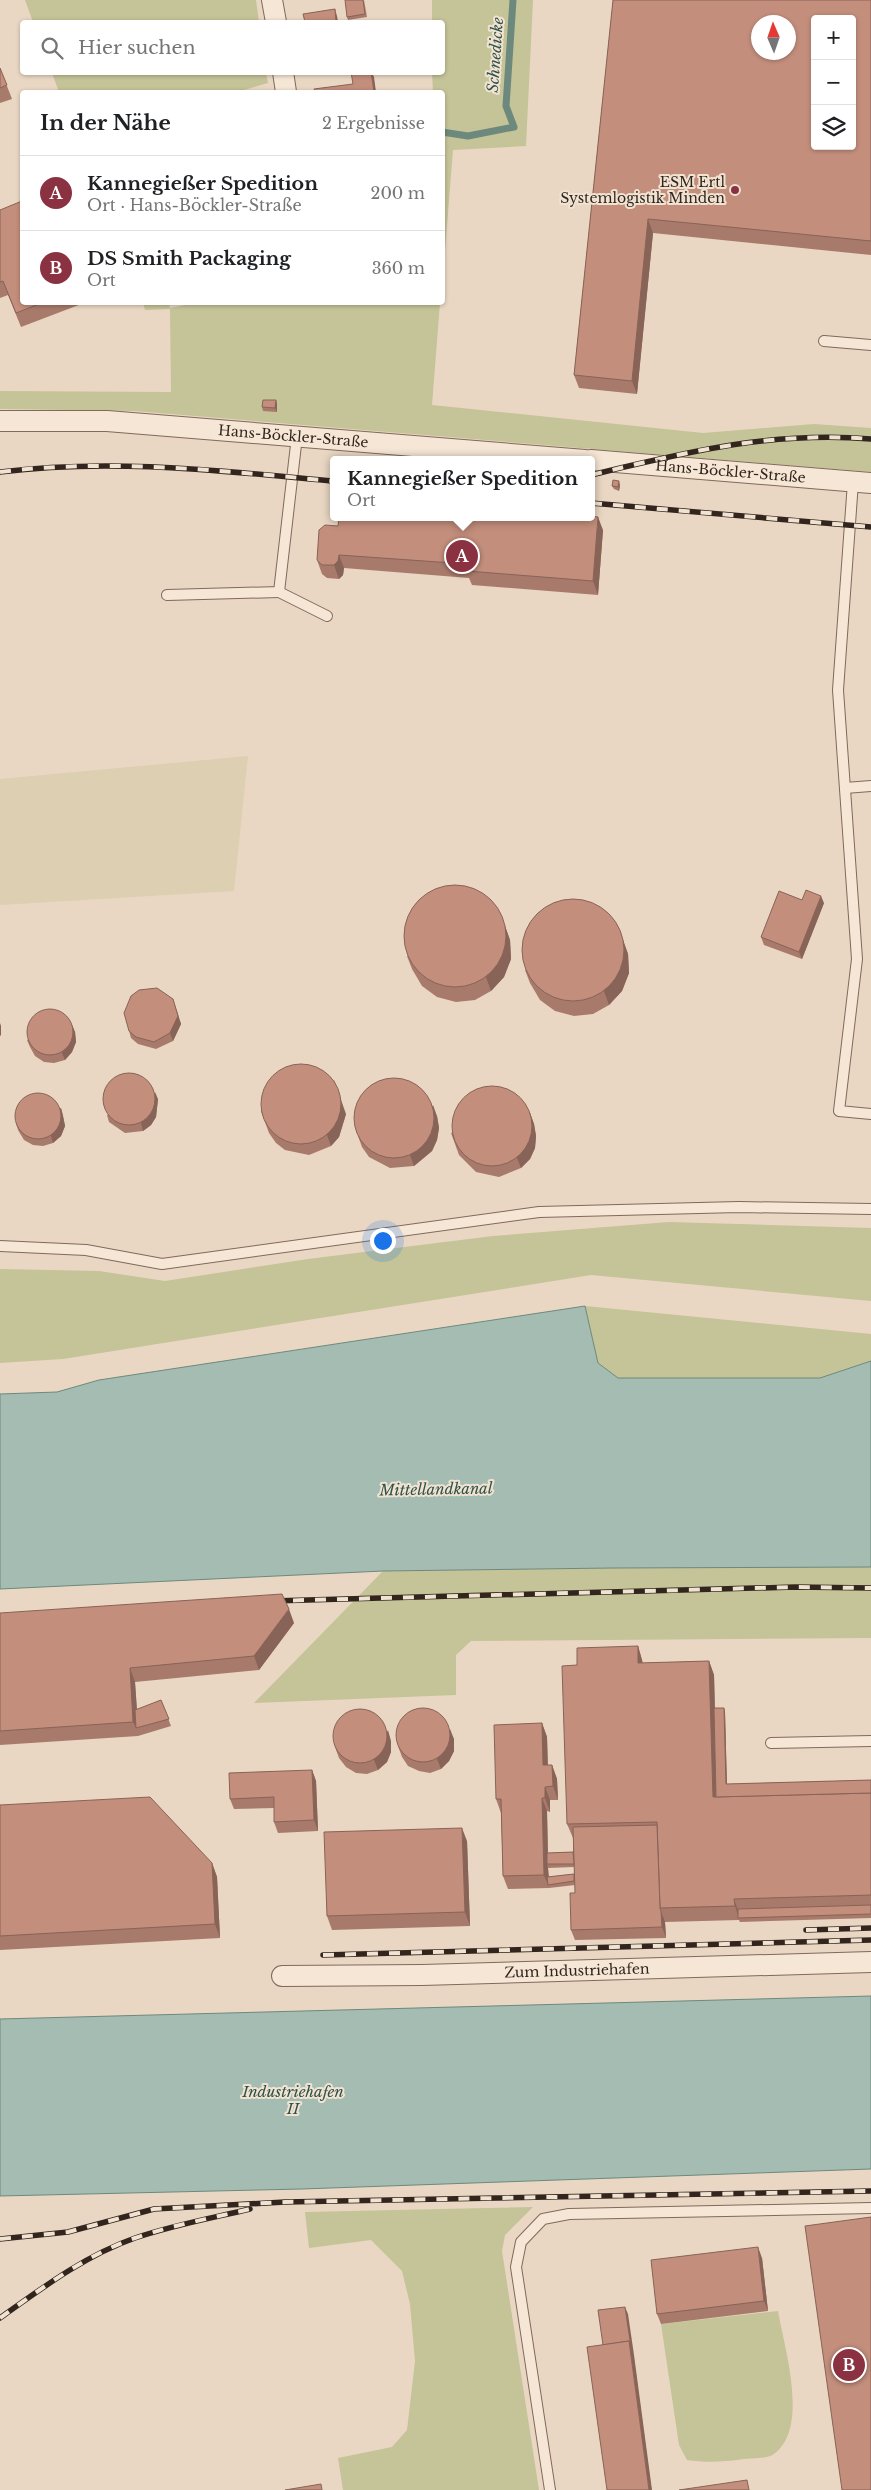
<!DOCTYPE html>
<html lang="de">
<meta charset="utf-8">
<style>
body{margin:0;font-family:"Libre Baskerville",serif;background:#f6f6f6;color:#202124}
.controls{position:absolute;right:15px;top:15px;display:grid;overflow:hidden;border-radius:5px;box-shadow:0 1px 4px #0004}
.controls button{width:45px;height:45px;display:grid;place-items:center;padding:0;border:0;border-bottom:1px solid #e0e0e0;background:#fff;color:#202124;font:25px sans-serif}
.compass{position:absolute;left:751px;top:15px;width:45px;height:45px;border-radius:50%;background:#fff;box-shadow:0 1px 4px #0004;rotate:358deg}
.you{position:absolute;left:382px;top:1240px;width:18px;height:18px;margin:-12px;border:4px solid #fff;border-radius:50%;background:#1a73e8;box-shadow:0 0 0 8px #1a73e833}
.badge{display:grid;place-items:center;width:32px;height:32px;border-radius:50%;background:#8a3241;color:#fff;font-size:16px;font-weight:700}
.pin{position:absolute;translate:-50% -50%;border:2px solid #fff;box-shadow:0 1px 5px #0006}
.popup{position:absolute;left:330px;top:456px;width:265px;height:65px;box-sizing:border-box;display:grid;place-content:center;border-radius:5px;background:#fff;filter:drop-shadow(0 1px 4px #0005);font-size:16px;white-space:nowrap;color:#757577}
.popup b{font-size:19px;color:#202124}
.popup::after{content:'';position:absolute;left:50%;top:100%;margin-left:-10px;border:10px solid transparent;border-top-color:#fff}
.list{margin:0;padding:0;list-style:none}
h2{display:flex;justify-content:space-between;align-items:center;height:65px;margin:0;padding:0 20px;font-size:21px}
h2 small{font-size:16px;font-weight:400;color:#757577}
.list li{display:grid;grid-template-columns:32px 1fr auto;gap:15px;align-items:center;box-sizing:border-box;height:75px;padding:0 20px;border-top:1px solid #e0e0e0}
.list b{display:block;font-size:19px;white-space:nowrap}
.list p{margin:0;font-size:16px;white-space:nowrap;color:#757577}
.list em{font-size:16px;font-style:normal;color:#757577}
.icon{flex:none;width:28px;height:28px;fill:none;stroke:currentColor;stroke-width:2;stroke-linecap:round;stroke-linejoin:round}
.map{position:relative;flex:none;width:871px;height:2490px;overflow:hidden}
.search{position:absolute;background:#fff;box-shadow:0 1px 4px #0004;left:20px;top:20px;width:425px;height:55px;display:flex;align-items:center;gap:12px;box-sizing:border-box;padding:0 18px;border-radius:5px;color:#757577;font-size:19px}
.panel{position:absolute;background:#fff;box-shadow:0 1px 4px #0004;left:20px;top:90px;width:425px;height:215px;border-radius:5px}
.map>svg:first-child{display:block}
</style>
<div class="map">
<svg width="871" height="2490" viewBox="0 0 871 2490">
<rect width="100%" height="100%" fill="#e9d7c3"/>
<path fill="#ddcfb1" d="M248,756L234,891L0,905V779Z"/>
<g fill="#c5c398">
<path d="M25,0H256L259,22H33Z"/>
<path d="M432,0H533L526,146L453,150L443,276L442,92H433L432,73L442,72V22H432Z"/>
<path d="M52,73H266L268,83L237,92H59Z"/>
<path d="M201,302L440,303L432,405L703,433L814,424L871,428V472L134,411L0,409V391L171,392L170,309L145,310L143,303H169L170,308Z"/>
<path d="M669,1222L871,1228V1301L591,1275L63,1359L0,1363V1269L99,1271L165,1281L308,1259L493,1236Z"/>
<path d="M585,1306L871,1334V1361L820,1378H618L598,1363Z"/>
<path d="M750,1566H871V1638L471,1641L456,1655V1695L254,1703L383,1571Z"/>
<path d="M533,2207L505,2235L502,2251L539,2490H343L338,2458L392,2447L407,2430L415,2361L410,2304L402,2271L371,2240L309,2248L305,2212Z"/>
<path d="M778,2311C784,2347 810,2428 774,2454C767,2459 752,2458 744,2459C724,2462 706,2463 687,2460L679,2445L661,2324Z"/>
</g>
<g fill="#a4bcb1" stroke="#6d897d">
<path d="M585,1306L598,1363L618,1378H820L871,1361V1567L612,1568L383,1571L0,1589V1394L57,1392L99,1380Z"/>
<path d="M871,1996V2169L302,2189L0,2196V2019Z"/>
</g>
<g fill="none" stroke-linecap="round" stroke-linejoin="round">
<path stroke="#6d897d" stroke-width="7" d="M442,132L468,136L514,127L506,106L513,0"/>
<defs>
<g id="service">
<path d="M824,341L871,345"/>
<path d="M853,482L838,690L857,959L839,1111L871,1114"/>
<path d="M279,592L327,616"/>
<path d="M167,595L279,592L297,436"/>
<path d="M845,788L871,786"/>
<path d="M0,1246L86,1250L162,1264L539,1212L739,1207L871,1209"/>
<path d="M771,1743L871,1741"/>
<path d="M550,2490L516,2267L521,2242L543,2219L569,2214L871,2208"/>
</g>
<g id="minor">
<path d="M272,0L276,22"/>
<path d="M283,72L286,92"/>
<path id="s1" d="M0,421H107L585,460"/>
<path id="s2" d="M591,460L871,483"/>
<path id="s3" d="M282,1976L422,1975L871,1962"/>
</g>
</defs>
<use href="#service" stroke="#81695c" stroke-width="12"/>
<use href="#minor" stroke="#81695c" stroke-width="22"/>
<use href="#service" stroke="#f5e6d5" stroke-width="10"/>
<use href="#minor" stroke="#f5e6d5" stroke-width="20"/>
<defs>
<g id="rail">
<path d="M0,472C111,458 222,471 333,481"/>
<path d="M591,475C687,452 771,431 871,439"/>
<path d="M591,503L871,527"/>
<path d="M271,1601L795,1587L871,1588"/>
<path d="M806,1930L871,1928"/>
<path d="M323,1955L871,1940"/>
<path d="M0,2239L68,2232L154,2209L285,2202L871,2191"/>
<path d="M0,2318C42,2288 86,2255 135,2238C173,2225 212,2218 250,2209"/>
</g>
</defs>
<use href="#rail" stroke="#32251e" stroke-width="5.5"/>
<use href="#rail" stroke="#f1e3d1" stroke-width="4" stroke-dasharray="11" stroke-linecap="butt"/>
</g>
<g fill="#a87a6b" fill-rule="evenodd">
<path d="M364,0L367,17L348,20L347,17Z"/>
<path d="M613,0H871V255L653,233L637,394L579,388L574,375Z"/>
<path d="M0,68L12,99L0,103Z"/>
<path d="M0,210L22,302L84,303L21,327L8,295L0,298Z"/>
<path d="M276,400L277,404V412L263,411L262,407Z"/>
<path d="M620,485L619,491L614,489L612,486Z"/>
<path d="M338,526L603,530L598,595L472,585L469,578L344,568L343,575L339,579L327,578L322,574L317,560Z"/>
<path d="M824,903L802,959L764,945L761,937Z"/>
<path d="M505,926L510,940L511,959L504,977L491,991L475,1000L456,1002L437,997L422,986L412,969L407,956Z"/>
<path d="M623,940L628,954L629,973L622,991L609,1005L593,1014L574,1016L555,1011L540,1000L530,983L525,970Z"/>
<path d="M175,1006L181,1024L173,1041L156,1049L138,1044L131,1038L129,1031Z"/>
<path d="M72,1025L75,1032L76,1042L72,1052L65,1060L54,1063L44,1062L35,1056L30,1047L27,1040Z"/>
<path d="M158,1099L156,1117L151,1125L143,1131L125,1133L109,1122L107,1115Z"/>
<path d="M61,1108L63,1116L65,1126L61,1136L53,1143L43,1146L33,1145L24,1140L18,1130L16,1123Z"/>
<path d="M261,1111L346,1114L339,1137L331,1146L309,1155L285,1150L276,1143L269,1133Z"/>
<path d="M530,1113L534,1124L536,1136L535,1148L530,1159L521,1168L499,1177L476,1172L459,1155L451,1133Z"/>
<path d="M437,1116L439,1128L437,1140L432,1151L414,1166L390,1168L369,1157L362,1147L358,1136Z"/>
<path d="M0,1613L294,1623L259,1670L135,1682L137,1710L161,1700L171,1726L138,1736L0,1745Z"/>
<path d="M638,1646L642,1660L643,1663L709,1661L714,1675L715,1708H724L725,1712L727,1784L871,1780V1918L740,1922L739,1920L665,1922L666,1938L575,1940L571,1930L575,1893V1885L549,1888L508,1889L503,1876L501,1813L496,1799L542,1723L547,1737L548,1765H552L557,1779L558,1800H550V1812L547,1811L548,1853L573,1852V1838L567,1824L577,1665ZM574,1867V1874L549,1877L548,1868Z"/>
<path d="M454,1739V1751L449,1761L441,1769L430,1773L419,1771L408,1766L402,1757L398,1746Z"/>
<path d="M391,1741V1752L387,1762L378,1770L367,1774L356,1773L346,1767L339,1758L335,1747Z"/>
<path d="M312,1770L316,1781L318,1831L278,1833L274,1822V1808L234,1809L230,1799Z"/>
<path d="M0,1805L212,1863L217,1877L220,1938L0,1950Z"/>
<path d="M467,1841L470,1926L332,1930L327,1916Z"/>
<path d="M762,2258L768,2311L661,2324L657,2314Z"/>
</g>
<g fill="#886357">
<path d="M335,9L337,16L338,22H336Z"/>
<path d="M371,72L374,77L376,92H374Z"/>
<path d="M648,219L653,233L637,394L632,381Z"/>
<path d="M276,400L277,404V412L275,408Z"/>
<path d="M619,481L620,485L619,491L618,487Z"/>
<path d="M598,517L603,530L598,595L593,581Z"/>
<path d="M339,555L344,568L343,575L339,579L334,565Z"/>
<path d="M821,896L824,903L802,959L799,952Z"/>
<path d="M505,926L510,940L511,959L504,977L491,991L486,977Z"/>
<path d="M623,940L628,954L629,973L622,991L609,1005L604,991Z"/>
<path d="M173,999L181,1024L173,1041L170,1033Z"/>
<path d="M0,1023L1,1026V1035L0,1036Z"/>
<path d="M72,1025L75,1032L76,1042L72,1052L65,1060L62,1053Z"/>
<path d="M334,1080L346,1114L339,1137L331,1146L327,1135Z"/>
<path d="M155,1092L158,1099L156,1117L151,1125L143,1131L141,1123Z"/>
<path d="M433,1105L437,1116L439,1128L437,1140L432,1151L414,1166L410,1155Z"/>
<path d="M61,1108L63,1116L65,1126L61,1136L53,1143L51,1136Z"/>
<path d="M530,1113L534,1124L536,1136L535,1148L530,1159L521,1168L517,1158Z"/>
<path d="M289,1609L294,1623L259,1670L254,1656Z"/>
<path d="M638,1646L642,1660L643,1677L638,1663Z"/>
<path d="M709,1661L714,1675L717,1807L713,1797Z"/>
<path d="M130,1668L135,1682L138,1728H136L133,1722Z"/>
<path d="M724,1708L725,1712L727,1788L726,1784Z"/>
<path d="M542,1723L547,1737L548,1779L543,1765Z"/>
<path d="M450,1729L454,1739V1751L449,1761L441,1769L437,1759Z"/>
<path d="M388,1730L391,1741V1752L387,1762L378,1770L374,1760Z"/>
<path d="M552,1765L557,1779L558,1800L553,1786Z"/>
<path d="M312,1770L316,1781L318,1831L314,1820Z"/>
<path d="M545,1787L550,1800V1812L545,1798Z"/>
<path d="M542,1798L547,1811L548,1864H547L548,1868L549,1884L548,1885L544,1875Z"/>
<path d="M462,1828L467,1841L470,1926L465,1912Z"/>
<path d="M212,1863L217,1877L220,1938L215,1924Z"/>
<path d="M734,1899L739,1913V1918L735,1906Z"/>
<path d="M661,1911L665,1922L666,1938L662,1927Z"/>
<path d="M758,2247L762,2258L768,2311L764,2301Z"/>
<path d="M625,2307L628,2314L634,2355L652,2490H649L629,2341Z"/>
</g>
<g fill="#c38e7c" stroke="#886357" fill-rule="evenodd">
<path d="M345,0H363L365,14L347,17Z"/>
<path d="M613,0H871V241L648,219L632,381L574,375ZM815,19H852V146H815ZM758,22H788V52H758Z"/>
<path d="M335,9L336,22H305L303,14Z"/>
<path d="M0,68L7,85L0,88Z"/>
<path d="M351,72H371L374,92H315L314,89L353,84Z"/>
<path d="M22,201V302H44L16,313L3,281L0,282V210Z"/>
<path d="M263,400H276L275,408L262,407Z"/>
<path d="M613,480L619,481L618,487L612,486Z"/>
<path d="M591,516L598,517L593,581L467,571V564L339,555L338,561L334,565H322L317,560L319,530L325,525L338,526L339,517H591Z"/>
<circle cx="455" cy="936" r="51"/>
<path d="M806,890L821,896L799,952L761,937L779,891L802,900Z"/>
<circle cx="573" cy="950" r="51"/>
<path d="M157,988L173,999L178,1016L170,1033L154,1042L136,1037L129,1031L124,1013L131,996L139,990Z"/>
<circle cx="50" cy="1032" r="23"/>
<circle cx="301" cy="1104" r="40"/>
<circle cx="129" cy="1099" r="26"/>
<circle cx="394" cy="1118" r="40"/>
<circle cx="492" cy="1126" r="40"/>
<circle cx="38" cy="1116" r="23"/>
<path d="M282,1594L289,1609L254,1656L130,1668L133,1722L0,1731V1613Z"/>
<path d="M638,1646V1663L709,1661L713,1797L871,1793V1895L734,1899L735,1906L660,1908L657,1822L567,1824L562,1666L577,1665V1648Z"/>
<path d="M161,1700L169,1719L136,1728L135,1710Z"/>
<circle cx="423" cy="1735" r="27"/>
<path d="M714,1708H724L726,1784L871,1780V1793L716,1797Z"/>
<circle cx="360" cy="1736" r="27"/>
<path d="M542,1723L543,1765H552L553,1786L545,1787V1798H542L544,1875L503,1876L501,1799H496L494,1725Z"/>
<path d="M312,1770L314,1820L274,1822V1797L230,1799L229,1773Z"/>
<path d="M150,1797L212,1863L215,1924L0,1936V1805Z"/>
<path d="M657,1825L660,1908L661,1911L662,1927L571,1930L570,1893H575L573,1827Z"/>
<path d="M462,1828L465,1912L327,1916L324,1832Z"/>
<path d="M573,1852L574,1864H547V1853Z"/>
<path d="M574,1874V1881L548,1885L547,1877Z"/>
<path d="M871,1905V1914L738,1918V1909Z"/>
<path d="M871,2217V2490H842L805,2226Z"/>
<path d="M758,2247L764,2301L657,2314L651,2260Z"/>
<path d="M625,2307L631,2347L629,2341L603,2345L598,2310Z"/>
<path d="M629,2341L649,2490H607L587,2347Z"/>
<path d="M747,2480L749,2490H679Z"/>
<path d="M321,2484L322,2490H285Z"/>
</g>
<circle fill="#8a3241" stroke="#f1e3d1" stroke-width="2" cx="735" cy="190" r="5"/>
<g text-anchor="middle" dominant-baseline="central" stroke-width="4" stroke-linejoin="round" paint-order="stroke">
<g font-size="14" fill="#32251e" stroke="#f1e3d1" text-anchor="end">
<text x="725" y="182">ESM Ertl<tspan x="725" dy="16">Systemlogistik Minden</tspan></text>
</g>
<g font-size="14" fill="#32251e" stroke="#f1e3d1">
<text stroke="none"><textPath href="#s1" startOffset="294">Hans-Böckler-Straße</textPath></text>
<text stroke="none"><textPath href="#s2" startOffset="140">Hans-Böckler-Straße</textPath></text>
<text stroke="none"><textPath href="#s3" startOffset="295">Zum Industriehafen</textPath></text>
</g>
<g font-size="15" font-style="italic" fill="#2f5149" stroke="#f1e3d1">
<text transform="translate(495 55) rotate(-86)">Schnedicke</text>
<text transform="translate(436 1489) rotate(-1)">Mittellandkanal</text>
<text x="293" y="2091">Industriehafen<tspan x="293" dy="17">II</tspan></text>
</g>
</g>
</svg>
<div class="controls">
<button>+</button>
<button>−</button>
<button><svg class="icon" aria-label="layers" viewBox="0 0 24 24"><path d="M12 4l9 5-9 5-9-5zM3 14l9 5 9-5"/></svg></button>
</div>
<svg class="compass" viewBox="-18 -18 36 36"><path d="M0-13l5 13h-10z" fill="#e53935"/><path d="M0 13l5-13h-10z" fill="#757577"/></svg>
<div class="you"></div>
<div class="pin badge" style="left:462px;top:556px">A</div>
<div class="popup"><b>Kannegießer Spedition</b>Ort</div>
<div class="pin badge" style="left:849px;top:2365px">B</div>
<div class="search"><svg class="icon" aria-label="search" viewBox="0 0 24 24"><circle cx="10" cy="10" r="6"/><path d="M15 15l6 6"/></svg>Hier suchen</div>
<section class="panel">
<h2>In der Nähe<small>2 Ergebnisse</small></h2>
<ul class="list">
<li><span class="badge">A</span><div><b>Kannegießer Spedition</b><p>Ort · Hans-Böckler-Straße</p></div><em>200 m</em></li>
<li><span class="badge">B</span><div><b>DS Smith Packaging</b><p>Ort</p></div><em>360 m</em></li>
</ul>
</section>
</div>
